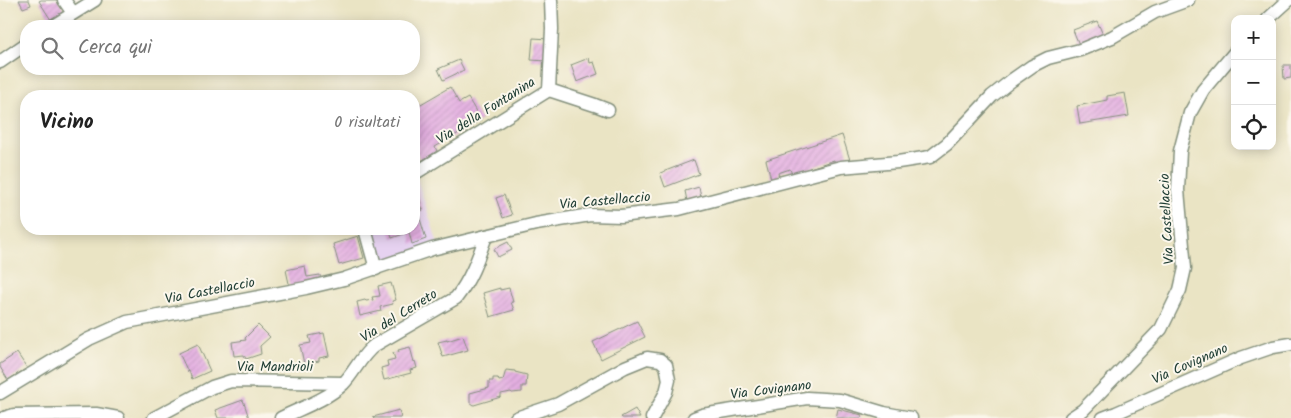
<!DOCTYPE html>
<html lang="it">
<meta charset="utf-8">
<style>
body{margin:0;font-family:Kalam,sans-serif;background:#f6f6f6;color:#222}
.controls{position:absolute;right:15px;top:15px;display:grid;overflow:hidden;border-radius:10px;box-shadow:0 2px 12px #0003}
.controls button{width:45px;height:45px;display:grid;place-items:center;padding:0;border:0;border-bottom:1px solid #e0e0e0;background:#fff;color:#222;font:25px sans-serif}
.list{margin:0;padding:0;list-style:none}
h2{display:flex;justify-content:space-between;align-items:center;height:65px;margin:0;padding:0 20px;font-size:21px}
h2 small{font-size:16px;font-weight:400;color:#767676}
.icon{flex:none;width:28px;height:28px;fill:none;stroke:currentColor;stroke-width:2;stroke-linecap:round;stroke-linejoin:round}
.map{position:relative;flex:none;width:1291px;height:418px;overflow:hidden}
.search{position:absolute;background:#fff;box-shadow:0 2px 12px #0003;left:20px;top:20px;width:400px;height:55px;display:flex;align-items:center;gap:12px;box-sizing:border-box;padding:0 18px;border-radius:20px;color:#767676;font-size:19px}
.panel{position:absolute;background:#fff;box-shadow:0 2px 12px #0003;left:20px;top:90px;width:400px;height:145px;border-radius:20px}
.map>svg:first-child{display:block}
</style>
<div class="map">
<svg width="1291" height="418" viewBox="0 0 1291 418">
<defs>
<pattern id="building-hatch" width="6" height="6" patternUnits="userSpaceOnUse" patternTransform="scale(1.25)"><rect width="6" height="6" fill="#e4afe1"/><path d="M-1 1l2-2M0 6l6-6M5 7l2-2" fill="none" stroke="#c397c2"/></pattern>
</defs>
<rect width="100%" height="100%" fill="#fbf7ec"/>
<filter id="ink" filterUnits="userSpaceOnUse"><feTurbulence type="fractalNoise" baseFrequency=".02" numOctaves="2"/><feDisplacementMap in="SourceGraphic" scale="10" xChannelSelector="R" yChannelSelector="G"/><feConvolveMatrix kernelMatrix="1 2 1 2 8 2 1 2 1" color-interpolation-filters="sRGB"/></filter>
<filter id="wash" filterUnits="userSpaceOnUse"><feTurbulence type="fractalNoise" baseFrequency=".0096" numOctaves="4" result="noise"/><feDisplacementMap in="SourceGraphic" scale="20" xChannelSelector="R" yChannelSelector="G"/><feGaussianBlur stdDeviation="1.12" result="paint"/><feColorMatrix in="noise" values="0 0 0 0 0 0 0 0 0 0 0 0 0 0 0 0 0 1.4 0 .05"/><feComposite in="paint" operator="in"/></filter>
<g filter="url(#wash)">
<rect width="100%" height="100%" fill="#eae4c4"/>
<path fill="#e6d2f0" d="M417,179L438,244L378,263L368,229H414V181Z"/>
<g id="blocks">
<g fill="url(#building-hatch)">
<path d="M19,0H29L31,5L23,8Z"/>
<path d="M41,0H58L65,11L51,20L39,1Z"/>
<path d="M1097,21L1104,37L1080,47L1073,30Z"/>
<path d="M533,38L549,39L547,61L531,60Z"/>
<path d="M589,58L590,63L594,62L598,74L577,82L571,65Z"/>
<path d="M459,60L464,70L443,80L438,69Z"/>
<path d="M1283,65H1291V78L1284,79Z"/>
<path d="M450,87L459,103L468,98L481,120L435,147L437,151L421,161L414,148V108Z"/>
<path d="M1125,93L1129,116L1080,124L1077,106L1107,100V96Z"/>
<path d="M842,135L851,163L835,164L834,160L792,174L790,169L778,173L779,177L771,179L766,160Z"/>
<path d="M694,160L699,174L665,187L660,173Z"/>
<path d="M699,187L701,198L687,201L685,191Z"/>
<path d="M414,191H417L423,210L418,212L426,239L412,244L409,232L392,238L389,229H414Z"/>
<path d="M504,195L512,215L503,218L496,198Z"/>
<path d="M358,236L364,258L339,265L333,244Z"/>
<path d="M508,242L512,250L498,257L494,249Z"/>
<path d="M305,266L307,277L320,275L321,281L290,288L286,270Z"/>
<path d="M391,283L396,300L392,301L393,304L380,307L381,311L360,316L357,302L365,300L366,301L373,300L372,297L380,296L378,286Z"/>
<path d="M500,288V290L509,288L513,302H511L514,310L490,317L483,293Z"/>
<path d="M637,321L645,337L601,359L593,342Z"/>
<path d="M258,325L270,337L260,346L261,354L246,359L244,355L234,356L232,342L246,340L245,338Z"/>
<path d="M324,333L329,356L319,358V361L304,364L300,345L311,343L309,336Z"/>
<path d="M463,336L468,350L443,357L438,342L447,340V341Z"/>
<path d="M198,344L210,371L192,379L189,371L188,372L179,353Z"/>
<path d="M410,347L414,362L415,361L417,368L410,370L411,373L384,380L381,368L388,366L387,361L395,359L393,353L399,352L398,350Z"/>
<path d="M17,353L27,368L8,380L0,367V364Z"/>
<path d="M506,370L515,371V372L527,375L526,386H522V392L512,393L511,392L501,394V397L474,405L470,402V393L489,388V381H493V378H498L499,381L503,380Z"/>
<path d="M243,400L249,418H218L215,410Z"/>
<path d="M635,409L640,418H622L621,417Z"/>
<path d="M838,409L862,415L861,418H836Z"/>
<path d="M399,410L401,418H374L373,417Z"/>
</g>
</g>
</g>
<g filter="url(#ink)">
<use href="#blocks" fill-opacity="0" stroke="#84907c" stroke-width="1"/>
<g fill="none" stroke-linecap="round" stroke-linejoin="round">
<defs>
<g id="minor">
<path d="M64,0L73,13"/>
<path d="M1268,19L1289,0"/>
<path d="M53,26L95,0"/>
<path d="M0,62L26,44"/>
<path d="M549,90L552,29L551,0"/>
<path d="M414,174L549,90L595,105L608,110"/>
<path d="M365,229L376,269"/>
<path d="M0,393L89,339L127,322L306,288L344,279L432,249L536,224L590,215L621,216L679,209L841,167L898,162L930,157L947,144L992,96L1012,80L1032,66L1048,58L1080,50L1112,37L1155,12L1188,0"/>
<path d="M4,418L14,415L96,414L118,418"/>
<path d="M154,418L212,387L231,381L343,383"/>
<path d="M281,418C301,408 326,400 343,384C355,372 361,355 375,345L456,298C471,279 478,258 486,236"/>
<path d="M516,418L558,404L625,367L647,358L660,360L666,365L669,380L666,392L652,418"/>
<path d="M694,418L702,415L807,398L840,400L884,413L911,418"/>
<path d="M1071,418L1083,410L1161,329L1180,290L1185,268L1178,190L1180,151L1190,113L1203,90L1235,52"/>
<path d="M1103,418L1116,413L1241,358L1273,347L1291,344"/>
</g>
</defs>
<use href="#minor" stroke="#84907c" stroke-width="15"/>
<use href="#minor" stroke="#fff" stroke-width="12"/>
</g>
</g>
<g text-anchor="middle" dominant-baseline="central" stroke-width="4" stroke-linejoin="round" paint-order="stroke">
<g font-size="14" fill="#1f3d34" stroke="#fbf7ec">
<text transform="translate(486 111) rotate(-32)">Via della Fontanina</text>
<text transform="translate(605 201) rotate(-5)">Via Castellaccio</text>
<text transform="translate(1167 219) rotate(-93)">Via Castellaccio</text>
<text transform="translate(210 291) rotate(-11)">Via Castellaccio</text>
<text transform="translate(399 316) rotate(-32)">Via del Cerreto</text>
<text transform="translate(1190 364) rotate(-24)">Via Covignano</text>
<text x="275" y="367">Via Mandrioli</text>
<text transform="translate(771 390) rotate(-7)">Via Covignano</text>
</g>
</g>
</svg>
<div class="controls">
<button>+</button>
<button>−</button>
<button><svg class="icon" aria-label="locate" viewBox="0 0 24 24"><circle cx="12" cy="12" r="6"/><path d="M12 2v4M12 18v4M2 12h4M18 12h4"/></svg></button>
</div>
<div class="search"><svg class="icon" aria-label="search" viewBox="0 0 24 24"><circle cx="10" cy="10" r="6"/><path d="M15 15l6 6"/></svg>Cerca qui</div>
<section class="panel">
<h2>Vicino<small>0 risultati</small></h2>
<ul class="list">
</ul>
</section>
</div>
